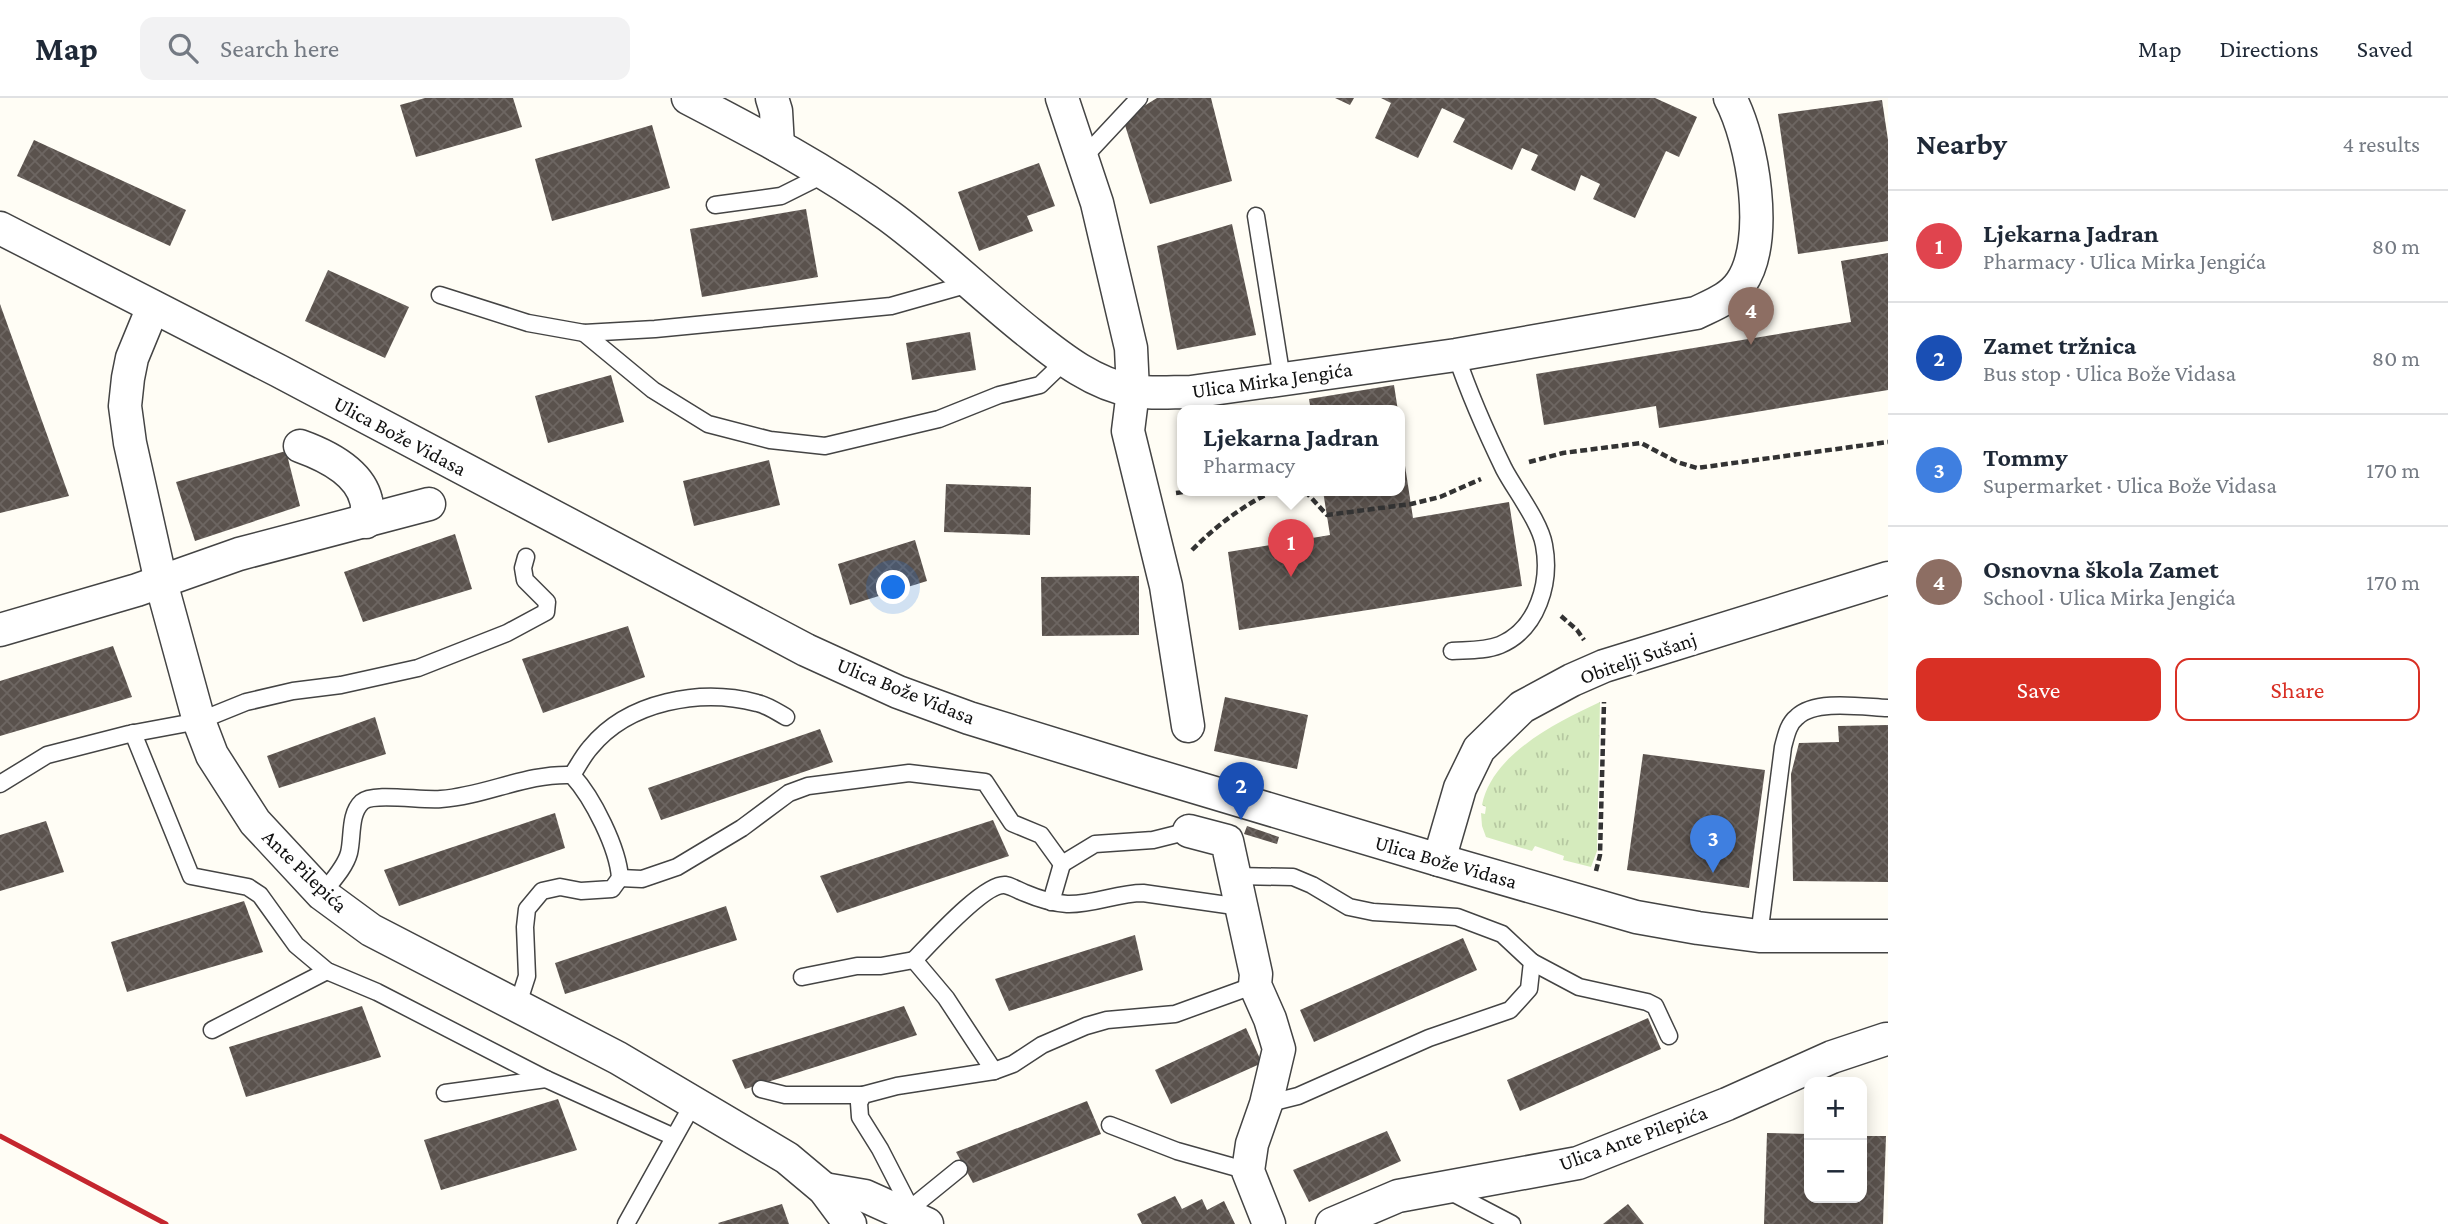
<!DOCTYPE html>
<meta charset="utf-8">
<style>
body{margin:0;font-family:"Crimson Pro",serif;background:#f2f2f3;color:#1f2937}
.controls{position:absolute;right:21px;bottom:21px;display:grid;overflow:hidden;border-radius:14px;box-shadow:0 4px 18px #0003}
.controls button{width:63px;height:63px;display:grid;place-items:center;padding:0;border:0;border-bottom:2px solid #e0e1e3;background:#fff;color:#1f2937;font:35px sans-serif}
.you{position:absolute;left:894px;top:490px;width:24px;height:24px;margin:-18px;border:5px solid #fff;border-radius:50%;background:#1a73e8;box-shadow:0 0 0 10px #1a73e833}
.badge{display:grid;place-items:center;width:46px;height:46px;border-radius:50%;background:#d93025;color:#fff;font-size:23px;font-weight:700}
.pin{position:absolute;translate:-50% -58px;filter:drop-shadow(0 2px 4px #0008)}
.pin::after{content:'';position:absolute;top:37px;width:24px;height:21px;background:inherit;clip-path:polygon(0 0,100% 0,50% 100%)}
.popup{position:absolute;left:1177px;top:307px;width:228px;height:91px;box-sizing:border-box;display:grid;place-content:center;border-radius:14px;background:#fff;filter:drop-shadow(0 2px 5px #0005);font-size:23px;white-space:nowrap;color:#747a83}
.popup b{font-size:26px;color:#1f2937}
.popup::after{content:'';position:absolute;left:50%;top:100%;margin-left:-14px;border:14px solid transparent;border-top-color:#fff}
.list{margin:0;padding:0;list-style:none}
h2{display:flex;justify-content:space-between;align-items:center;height:91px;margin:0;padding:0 28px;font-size:30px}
h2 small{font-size:23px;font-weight:400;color:#747a83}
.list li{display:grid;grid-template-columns:46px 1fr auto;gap:21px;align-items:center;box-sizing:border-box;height:112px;padding:0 28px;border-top:2px solid #e0e1e3}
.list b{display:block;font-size:26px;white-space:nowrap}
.list p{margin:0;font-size:23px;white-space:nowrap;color:#747a83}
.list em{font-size:23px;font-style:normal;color:#747a83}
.actions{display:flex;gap:14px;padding:21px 28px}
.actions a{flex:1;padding:16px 0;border:2px solid #d93025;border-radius:14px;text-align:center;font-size:24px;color:#d93025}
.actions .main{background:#d93025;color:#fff}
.icon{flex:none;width:38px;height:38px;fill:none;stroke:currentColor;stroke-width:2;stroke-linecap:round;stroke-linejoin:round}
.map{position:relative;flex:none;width:1888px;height:1126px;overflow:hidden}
header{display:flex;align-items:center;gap:42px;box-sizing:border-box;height:98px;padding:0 35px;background:#fff;border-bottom:2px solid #e0e1e3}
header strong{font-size:33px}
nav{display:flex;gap:38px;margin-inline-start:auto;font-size:24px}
.search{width:490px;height:63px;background:#f2f2f3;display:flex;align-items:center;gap:18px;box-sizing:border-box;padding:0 24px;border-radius:14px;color:#747a83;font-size:26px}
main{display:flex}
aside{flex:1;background:#fff}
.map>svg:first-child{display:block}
</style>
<header>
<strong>Map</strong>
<div class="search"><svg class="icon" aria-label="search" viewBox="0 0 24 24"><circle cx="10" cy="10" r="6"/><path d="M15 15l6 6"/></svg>Search here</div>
<nav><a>Map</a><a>Directions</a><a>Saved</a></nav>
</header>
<main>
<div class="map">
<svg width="1888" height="1126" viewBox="0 0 1888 1126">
<defs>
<pattern id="grass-tufts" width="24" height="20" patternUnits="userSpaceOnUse" patternTransform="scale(1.75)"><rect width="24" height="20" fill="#d5ebbd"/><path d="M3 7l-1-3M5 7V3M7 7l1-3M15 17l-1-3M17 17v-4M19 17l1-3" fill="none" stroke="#b6c8a1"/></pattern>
<pattern id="building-cross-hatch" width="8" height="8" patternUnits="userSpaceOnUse" patternTransform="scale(1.75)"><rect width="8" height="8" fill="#5a524d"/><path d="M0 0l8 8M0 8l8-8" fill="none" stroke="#6d6662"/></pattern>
</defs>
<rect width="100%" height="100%" fill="#fffdf5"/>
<path fill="url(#grass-tufts)" d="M1600,604L1597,753L1591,769L1563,762L1564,758L1535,748L1532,753L1486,739L1482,728L1481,715L1485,716L1486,709L1482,707C1492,656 1557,624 1600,604Z"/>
<g fill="url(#building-cross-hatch)">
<path d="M425,0H513L522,29L416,59L400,7Z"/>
<path d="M1157,0H1211L1232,83L1150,106L1123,21Z"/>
<path d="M1335,0H1354L1350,7Z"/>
<path d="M1381,0H1655L1697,19L1679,59L1666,53L1635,120L1593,101L1600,86L1581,77L1575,93L1531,72L1538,57L1522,50L1512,72L1453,44L1465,21L1442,10L1418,60L1375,40L1391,5Z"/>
<path d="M1882,2L1888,42V143L1798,156L1778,16Z"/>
<path d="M652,27L670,90L552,123L535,61Z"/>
<path d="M34,42L186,112L170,148L17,78Z"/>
<path d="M1039,65L1055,108L1027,118L1033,133L979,153L958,94Z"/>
<path d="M806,111L818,179L702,199L690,131Z"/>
<path d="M1232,126L1256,237L1177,252L1157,148Z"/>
<path d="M1888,155V292L1659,330L1656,308L1544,327L1536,276L1851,224L1841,163Z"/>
<path d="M328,172L409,209L385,260L305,223Z"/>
<path d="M0,206L69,398L0,415Z"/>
<path d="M970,234L976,272L912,282L906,245Z"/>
<path d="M611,277L624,324L548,345L535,298Z"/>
<path d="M1394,287L1398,313H1311L1309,301Z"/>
<path d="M1400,335L1413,420L1509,404L1522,488L1239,532L1228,454L1330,437L1323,393H1400Z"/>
<path d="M286,353L300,408L195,443L176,384Z"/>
<path d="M769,362L780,407L694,428L683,383Z"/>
<path d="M946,386L1031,389L1030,437L944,434Z"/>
<path d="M455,436L472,491L363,524L344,474Z"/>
<path d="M915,442L927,483L850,507L838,466Z"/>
<path d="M1139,478V537L1042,538L1041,479Z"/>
<path d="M628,528L645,579L543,615L522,561Z"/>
<path d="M113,548L132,599L0,638V583Z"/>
<path d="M1225,599L1308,617L1297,671L1214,653Z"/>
<path d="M375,619L386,656L279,690L267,658Z"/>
<path d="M1888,627V784L1793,783L1791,676L1799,645L1839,644L1838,628Z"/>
<path d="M820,631L833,664L661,722L648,690Z"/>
<path d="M1643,656L1765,672L1749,790L1627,772Z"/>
<path d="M555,715L565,750L399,808L384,772Z"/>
<path d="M993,722L1009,758L837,815L820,778Z"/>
<path d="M46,723L64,774L0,793V737Z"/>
<path d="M1247,728L1279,739L1277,746L1244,736Z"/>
<path d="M244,803L263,854L127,894L111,844Z"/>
<path d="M726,808L737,842L565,896L555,865Z"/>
<path d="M1135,837L1143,872L1009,913L995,881Z"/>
<path d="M1463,840L1477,872L1314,944L1300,912Z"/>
<path d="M362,908L381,959L246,999L229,949Z"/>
<path d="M904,908L917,937L745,991L732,962Z"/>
<path d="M1648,920L1661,951L1520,1013L1507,982Z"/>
<path d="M1246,930L1262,965L1171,1006L1155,972Z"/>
<path d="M558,1001L577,1052L441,1092L424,1042Z"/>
<path d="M1087,1003L1101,1036L973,1085L956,1054Z"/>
<path d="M1387,1033L1401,1063L1309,1104L1293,1072Z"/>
<path d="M1767,1035L1809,1036V1100H1862V1038H1886L1883,1126H1764Z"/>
<path d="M1175,1098L1182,1111L1202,1101L1207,1112L1224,1103L1235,1126H1142L1137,1116Z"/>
<path d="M782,1106L789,1126H719L718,1125Z"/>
<path d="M1628,1106L1644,1126H1603Z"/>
</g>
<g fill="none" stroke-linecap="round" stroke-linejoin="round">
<defs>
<g id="service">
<path d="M1082,61L1139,0"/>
<path d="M715,107L781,98L825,76"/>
<path d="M1256,118L1282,281"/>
<path d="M440,197L528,225L584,235L655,231L891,208L969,186"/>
<path d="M584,235L653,292L708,326L770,342L825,348L939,321L999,297L1040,287L1065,263"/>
<path d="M1452,553C1468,552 1485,553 1500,547C1538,531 1551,484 1544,447C1540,424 1515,392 1504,371C1486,334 1469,295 1456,257"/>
<path d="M133,635L191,778L248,789L260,797L296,847L327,873L377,894L546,981L674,1039"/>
<path d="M572,677C578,668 583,658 590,650C628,603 701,590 757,605C767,607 777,614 786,619"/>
<path d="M0,686L47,657L129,636L199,623L246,604L293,593L341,587L418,570L507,535L546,514L547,504L525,482L523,470L526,459"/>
<path d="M1235,778L1293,779L1312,787L1349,809L1373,814L1457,819L1502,836L1532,864L1529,891L1510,912L1429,940L1298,998L1266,1006"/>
<path d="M620,780L642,781L677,769L742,730L789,695L808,688L909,675L985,684L1012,725L1041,737L1062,766L1095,746L1153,742L1189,733"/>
<path d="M322,796C331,784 345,770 349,755C353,739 349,716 362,704C373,694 422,703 441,701C486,698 526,675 572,677C593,700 618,750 620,780L612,791L581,793L560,789L542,793L527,811L525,829L527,878L517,909"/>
<path d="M1051,804L1062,766"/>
<path d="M1759,838L1783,649C1786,638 1788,626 1797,619C1815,601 1863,609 1888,610"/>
<path d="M1532,864L1579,889L1647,904L1655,908L1669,938"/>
<path d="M802,879L857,868H881L914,862"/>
<path d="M212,932L327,873"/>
<path d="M994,973L946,900L914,862C930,846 984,785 1005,787C1012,788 1019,793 1025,795C1039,801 1052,805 1067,806C1093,807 1117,795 1143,795L1241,809"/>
<path d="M761,991L785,997H863"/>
<path d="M445,995L546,981"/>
<path d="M1110,1027L1177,1053L1248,1073"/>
<path d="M1449,1093L1512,1126"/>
<path d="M911,1110L959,1071"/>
<path d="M915,1119L880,1051L860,1019L859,1005L863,997L897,988L994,973L1013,966L1042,947L1086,928L1107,922L1175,916L1255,887"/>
<path d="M626,1126L694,1004"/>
</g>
<g id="minor">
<path d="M688,0C757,36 826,72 889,118C938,154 984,199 1032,237C1062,261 1094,286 1133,293C1152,296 1172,294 1191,294L1456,257L1696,215C1712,207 1730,201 1741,185C1770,143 1753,43 1730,0"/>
<path d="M772,0L776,13L778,48"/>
<path d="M1062,0L1097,105L1131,250L1133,293L1128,333L1166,488L1188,628"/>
<path d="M0,130L279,273L806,552L898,594L969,620L1141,673L1439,762L1636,819L1698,830L1759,838H1888"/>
<path d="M153,209L132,260L128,280L125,308L130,345L161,484L199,623L212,657L255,724L322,796L371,832L618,960L787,1060L824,1091L850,1126"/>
<path d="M300,348C325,357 359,373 366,402C368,408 366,417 366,424"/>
<path d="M0,532L137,492L239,456L429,406"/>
<path d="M1189,733L1227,743L1256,876L1255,887L1270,921L1279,951L1266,1006L1252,1046L1248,1073L1269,1126"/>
<path d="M1439,762L1460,690L1479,651L1522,609L1572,582L1604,568L1888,480"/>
<path d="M824,1091L865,1098L927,1126"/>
<path d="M1332,1126L1398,1098L1578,1065L1727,1006L1832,959L1886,941"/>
</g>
</defs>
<use href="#service" stroke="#444" stroke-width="19"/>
<use href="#minor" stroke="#444" stroke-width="35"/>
<g stroke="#333" stroke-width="4.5" stroke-dasharray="7 3.5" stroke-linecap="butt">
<path d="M1529,364L1563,355L1641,345L1677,364L1697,370L1888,344"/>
<path d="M1305,393L1327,417L1411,406L1440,399L1481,381"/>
<path d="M1176,395L1192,393"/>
<path d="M1192,452C1216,428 1242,408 1273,393"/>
<path d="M1561,518L1577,532L1584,542"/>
<path d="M1596,773L1600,757L1604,604"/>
</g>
<use href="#service" stroke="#fff" stroke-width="16"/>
<use href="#minor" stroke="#fff" stroke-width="32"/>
<path stroke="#c4262e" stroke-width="5" d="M0,1038L166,1126"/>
</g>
<g text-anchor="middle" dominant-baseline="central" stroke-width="7" stroke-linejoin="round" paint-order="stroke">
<g font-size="21" fill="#111" stroke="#fff">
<text transform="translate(1272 282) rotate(-8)">Ulica Mirka Jengića</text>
<text transform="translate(400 338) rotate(28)">Ulica Bože Vidasa</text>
<text transform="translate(1638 560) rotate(-19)">Obitelji Sušanj</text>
<text transform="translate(906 593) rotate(22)">Ulica Bože Vidasa</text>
<text transform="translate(1446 764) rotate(16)">Ulica Bože Vidasa</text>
<text transform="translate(305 773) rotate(44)">Ante Pilepića</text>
<text transform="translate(1633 1040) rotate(-20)">Ulica Ante Pilepića</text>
</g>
</g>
</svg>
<div class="controls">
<button>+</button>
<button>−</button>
</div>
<div class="you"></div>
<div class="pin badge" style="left:1291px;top:479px;background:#e0444e">1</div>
<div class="popup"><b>Ljekarna Jadran</b>Pharmacy</div>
<div class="pin badge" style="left:1241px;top:722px;background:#1a4fb4">2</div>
<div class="pin badge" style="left:1713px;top:775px;background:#3f7fe0">3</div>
<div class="pin badge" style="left:1751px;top:247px;background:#8d6e63">4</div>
</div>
<aside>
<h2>Nearby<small>4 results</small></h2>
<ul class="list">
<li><span class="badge" style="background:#e0444e">1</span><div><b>Ljekarna Jadran</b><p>Pharmacy · Ulica Mirka Jengića</p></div><em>80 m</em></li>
<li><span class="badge" style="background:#1a4fb4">2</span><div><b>Zamet tržnica</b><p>Bus stop · Ulica Bože Vidasa</p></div><em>80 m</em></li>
<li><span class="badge" style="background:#3f7fe0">3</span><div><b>Tommy</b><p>Supermarket · Ulica Bože Vidasa</p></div><em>170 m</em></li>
<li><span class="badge" style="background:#8d6e63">4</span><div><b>Osnovna škola Zamet</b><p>School · Ulica Mirka Jengića</p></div><em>170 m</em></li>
</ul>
<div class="actions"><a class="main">Save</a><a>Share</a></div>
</aside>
</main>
